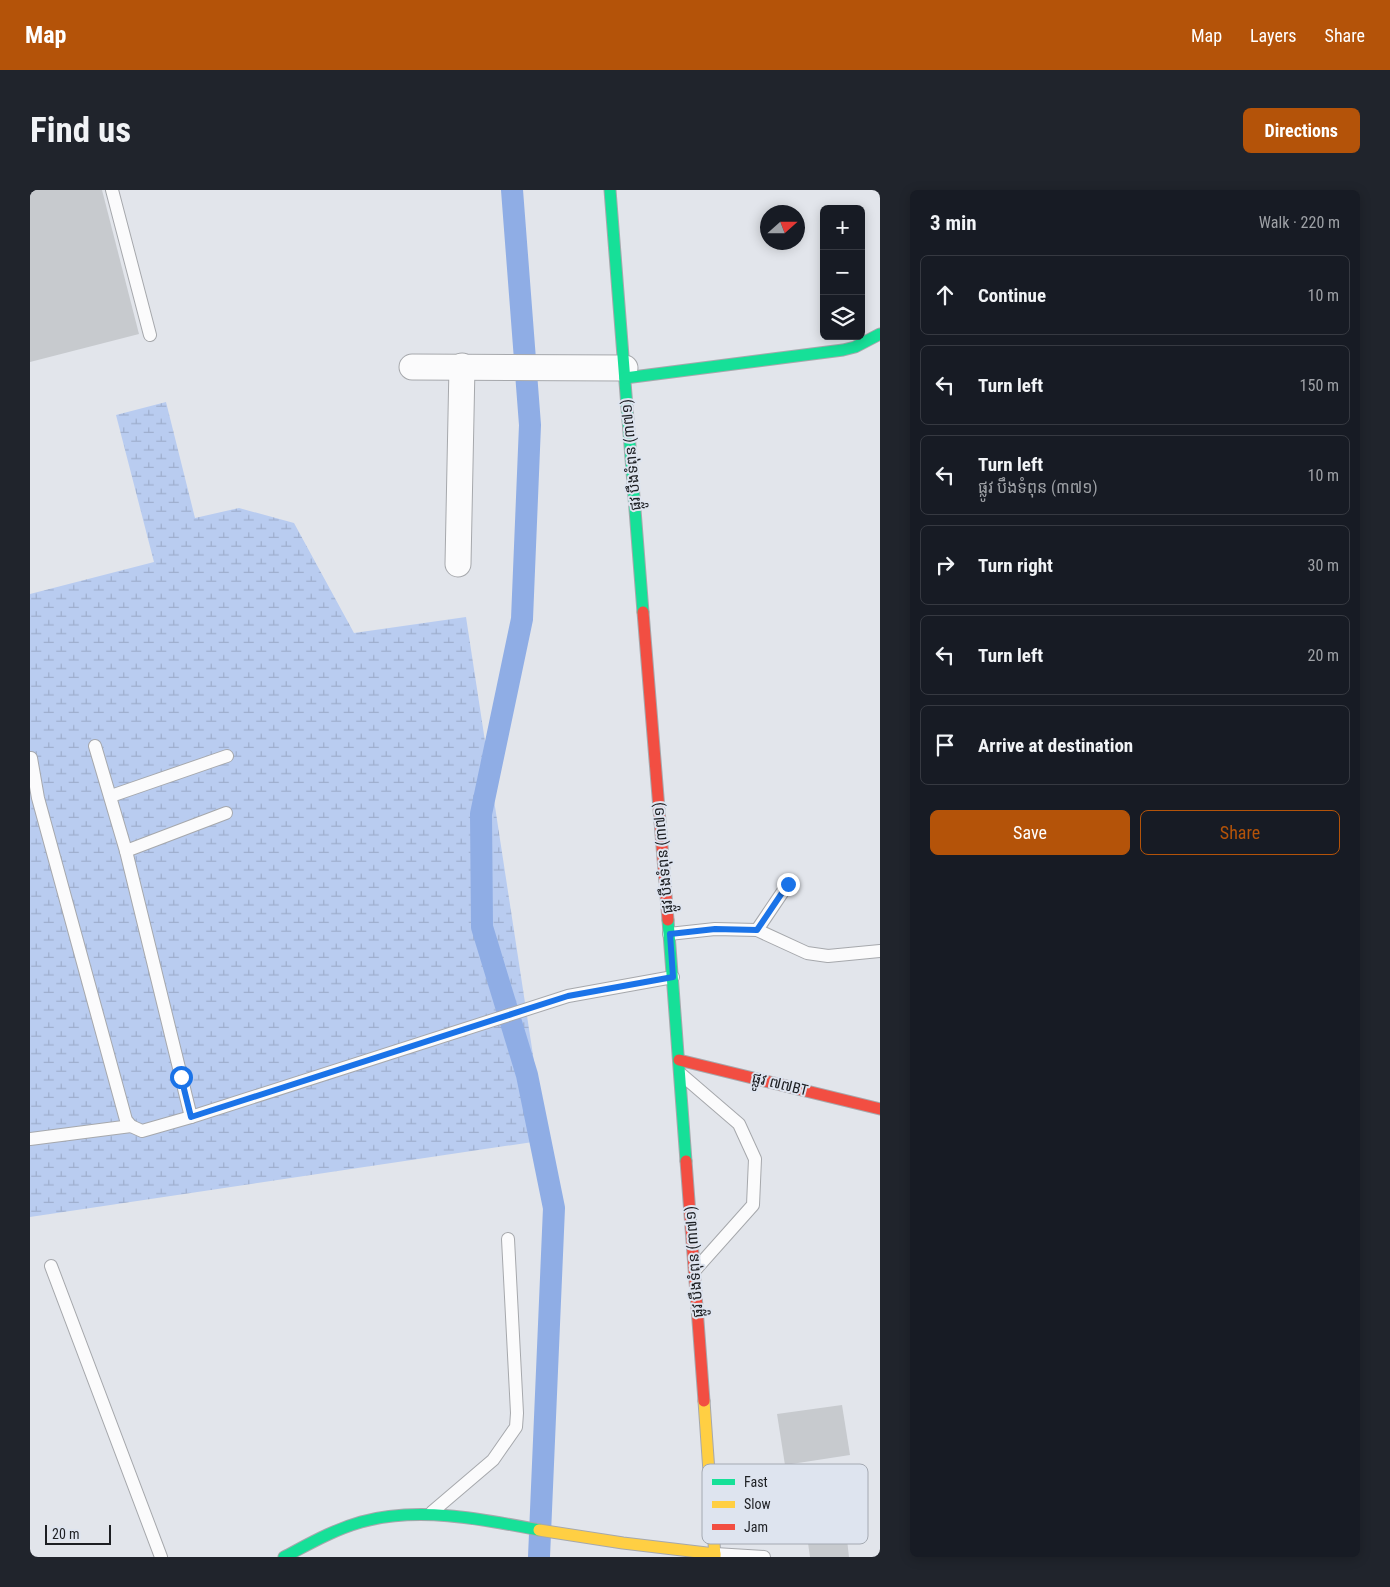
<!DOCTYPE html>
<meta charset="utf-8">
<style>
body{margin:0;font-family:"Roboto Condensed","Noto Sans Khmer",sans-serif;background:#20242c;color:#f1f3f6}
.controls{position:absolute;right:15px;top:15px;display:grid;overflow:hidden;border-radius:8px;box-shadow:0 2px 12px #0003}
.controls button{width:45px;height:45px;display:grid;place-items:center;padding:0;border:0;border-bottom:1px solid #363941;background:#171b24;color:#f1f3f6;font:25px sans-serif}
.compass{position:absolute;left:730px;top:15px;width:45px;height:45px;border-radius:50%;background:#171b24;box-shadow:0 2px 12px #0003;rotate:69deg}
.scale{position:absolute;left:15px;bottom:12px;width:66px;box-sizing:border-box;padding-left:5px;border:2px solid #1d1f23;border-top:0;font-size:14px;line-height:18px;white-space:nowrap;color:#1d1f23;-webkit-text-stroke:4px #dee4ef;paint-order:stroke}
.stop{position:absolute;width:15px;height:15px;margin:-11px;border:4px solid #1a73e8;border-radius:50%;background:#fff}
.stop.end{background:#1a73e8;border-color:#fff;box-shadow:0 1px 5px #0008}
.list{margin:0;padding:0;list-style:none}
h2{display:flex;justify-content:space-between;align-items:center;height:65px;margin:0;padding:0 20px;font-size:21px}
h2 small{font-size:16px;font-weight:400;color:#9ea1a6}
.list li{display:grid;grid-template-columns:32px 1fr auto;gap:15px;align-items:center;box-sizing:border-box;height:80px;margin:0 10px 10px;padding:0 10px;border:1px solid #363941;border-radius:8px}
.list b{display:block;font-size:19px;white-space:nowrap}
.list p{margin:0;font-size:16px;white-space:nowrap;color:#9ea1a6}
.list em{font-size:16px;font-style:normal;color:#9ea1a6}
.actions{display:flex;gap:10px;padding:15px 20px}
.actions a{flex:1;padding:11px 0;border:1px solid #b45309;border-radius:8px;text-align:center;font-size:18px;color:#b45309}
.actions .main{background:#b45309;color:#fff}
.icon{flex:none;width:28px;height:28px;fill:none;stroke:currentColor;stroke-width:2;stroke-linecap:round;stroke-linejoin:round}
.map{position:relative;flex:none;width:850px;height:1367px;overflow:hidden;border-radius:8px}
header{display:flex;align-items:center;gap:30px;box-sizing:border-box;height:70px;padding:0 25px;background:#b45309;color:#fff}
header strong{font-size:24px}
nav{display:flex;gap:28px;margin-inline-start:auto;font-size:18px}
.intro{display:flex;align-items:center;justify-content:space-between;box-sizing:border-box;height:120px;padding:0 30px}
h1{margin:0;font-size:35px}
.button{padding:12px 22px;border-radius:8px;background:#b45309;color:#fff;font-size:18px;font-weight:700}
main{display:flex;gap:30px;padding:0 30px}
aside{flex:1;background:#171b24;border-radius:8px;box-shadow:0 2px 12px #0003}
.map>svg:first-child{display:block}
</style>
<header>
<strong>Map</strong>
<nav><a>Map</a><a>Layers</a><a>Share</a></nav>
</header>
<div class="intro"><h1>Find us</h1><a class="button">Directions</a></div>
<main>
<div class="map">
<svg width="850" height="1367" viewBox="0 0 850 1367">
<defs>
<pattern id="wetland-marsh" width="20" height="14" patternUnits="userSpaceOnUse" patternTransform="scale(1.25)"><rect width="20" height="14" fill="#b9ccf0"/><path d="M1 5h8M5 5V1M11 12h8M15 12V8" fill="none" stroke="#9fafce"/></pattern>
</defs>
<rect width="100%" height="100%" fill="#e2e5eb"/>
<path fill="url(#wetland-marsh)" d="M136,212L165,328L209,318L264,333L324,443L436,427L516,950L0,1027V404L124,372L86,225Z"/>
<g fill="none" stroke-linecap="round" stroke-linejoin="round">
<path stroke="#8fade5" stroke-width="22" d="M482,0L500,235L492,429L451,624L452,737L497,885L524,1018L509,1367"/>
</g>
<g fill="#c7cace">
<path d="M0,0H72L109,144L0,172Z"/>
<path d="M812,1215L820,1265L755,1275L747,1224Z"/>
<path d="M816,1341L819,1367H780L777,1346Z"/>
</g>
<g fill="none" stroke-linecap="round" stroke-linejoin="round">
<defs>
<g id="lane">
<path d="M82,0L120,145"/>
<path d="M65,556L96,661L161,927L538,806L643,787"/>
<path d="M1,568L8,608L96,930L101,936L112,941L161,927"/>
<path d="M81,606L197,566"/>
<path d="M96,661L196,623"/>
<path d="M727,740L758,694"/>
<path d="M639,744L685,739L727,740L777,763L798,766L850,761"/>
<path d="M652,885L709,934L725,969L723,1015L666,1079"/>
<path d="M0,949L101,936"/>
<path d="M21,1076L131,1367"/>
<path d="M402,1322L463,1270L486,1237L487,1223L478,1049"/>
<path d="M685,1364L734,1367"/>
</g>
<g id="street">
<path d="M382,177L595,178"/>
<path d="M428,374L432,176"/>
</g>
<g id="fast">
<path d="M580,0L613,422"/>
<path d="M595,188L813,160L825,157L850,144"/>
<path d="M638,730L656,971"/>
<path d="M254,1367C279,1354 303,1340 331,1332C388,1316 452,1329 509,1340"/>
</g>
<g id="slow">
<path d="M674,1211L685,1367"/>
<path d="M509,1340L593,1353L685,1364"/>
</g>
<g id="jam">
<path d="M613,422L638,730"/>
<path d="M649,870L850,919"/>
<path d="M656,971L674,1211"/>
</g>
</defs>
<use href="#lane" stroke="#a6a8ac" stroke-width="14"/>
<use href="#street" stroke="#a6a8ac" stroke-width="27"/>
<use href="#fast" stroke="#a6a8ac" stroke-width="13"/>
<use href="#slow" stroke="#a6a8ac" stroke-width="13"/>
<use href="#jam" stroke="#a6a8ac" stroke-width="13"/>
<use href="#lane" stroke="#fbfbfc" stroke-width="12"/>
<use href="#street" stroke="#fbfbfc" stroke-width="25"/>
<use href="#fast" stroke="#16e098" stroke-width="11"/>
<use href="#slow" stroke="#ffcf43" stroke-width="11"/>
<use href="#jam" stroke="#f24e42" stroke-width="11"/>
</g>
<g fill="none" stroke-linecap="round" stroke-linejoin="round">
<path stroke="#1a73e8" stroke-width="6" d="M151,887L161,927L538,806L643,787L640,744L685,739L727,740L758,694"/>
</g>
<g text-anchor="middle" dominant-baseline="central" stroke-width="4" stroke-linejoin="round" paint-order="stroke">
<g font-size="15" fill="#1d1f23" stroke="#dee4ef">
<text transform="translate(601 265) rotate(-95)">ផ្លូវ បឹងទំពុន (៣៧១)</text>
<text transform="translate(633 668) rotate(-95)">ផ្លូវ បឹងទំពុន (៣៧១)</text>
<text transform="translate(750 894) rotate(14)">ផ្លូវ ៧៧BT</text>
<text transform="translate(664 1072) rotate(-94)">ផ្លូវ បឹងទំពុន (៣៧១)</text>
</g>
</g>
<rect x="672" y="1274" width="166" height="80" rx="8" fill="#dee4ef" stroke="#a4a9b2" stroke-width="1"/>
<rect x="682" y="1289" width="23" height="6" fill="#16e098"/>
<rect x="682" y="1311" width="23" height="7" fill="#ffcf43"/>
<rect x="682" y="1334" width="23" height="6" fill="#f24e42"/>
<g font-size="14" fill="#1d1f23">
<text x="714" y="1297">Fast</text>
<text x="714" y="1319">Slow</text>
<text x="714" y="1342">Jam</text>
</g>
</svg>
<div class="controls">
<button>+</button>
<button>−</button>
<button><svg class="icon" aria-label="layers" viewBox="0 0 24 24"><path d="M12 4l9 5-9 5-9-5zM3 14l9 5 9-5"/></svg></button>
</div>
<svg class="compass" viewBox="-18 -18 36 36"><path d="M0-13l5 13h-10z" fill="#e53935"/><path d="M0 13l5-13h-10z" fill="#9ea1a6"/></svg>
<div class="scale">20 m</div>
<div class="stop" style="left:151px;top:887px"></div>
<div class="stop end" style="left:758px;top:694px"></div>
</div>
<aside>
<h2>3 min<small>Walk · 220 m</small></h2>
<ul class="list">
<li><svg class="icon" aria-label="ahead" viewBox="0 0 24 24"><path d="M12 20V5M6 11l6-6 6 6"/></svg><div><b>Continue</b></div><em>10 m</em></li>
<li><svg class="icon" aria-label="left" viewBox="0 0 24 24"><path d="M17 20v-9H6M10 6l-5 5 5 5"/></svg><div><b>Turn left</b></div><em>150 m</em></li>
<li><svg class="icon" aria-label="left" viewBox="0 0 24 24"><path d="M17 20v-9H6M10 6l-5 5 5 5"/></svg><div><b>Turn left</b><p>ផ្លូវ បឹងទំពុន (៣៧១)</p></div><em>10 m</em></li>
<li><svg class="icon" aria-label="right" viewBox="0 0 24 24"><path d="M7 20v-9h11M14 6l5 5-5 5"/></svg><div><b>Turn right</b></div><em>30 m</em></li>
<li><svg class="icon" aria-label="left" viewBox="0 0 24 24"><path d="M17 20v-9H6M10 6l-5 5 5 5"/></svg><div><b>Turn left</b></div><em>20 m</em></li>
<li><svg class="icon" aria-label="arrive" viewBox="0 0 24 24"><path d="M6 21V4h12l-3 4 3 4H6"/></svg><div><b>Arrive at destination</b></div></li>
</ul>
<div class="actions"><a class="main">Save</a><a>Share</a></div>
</aside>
</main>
